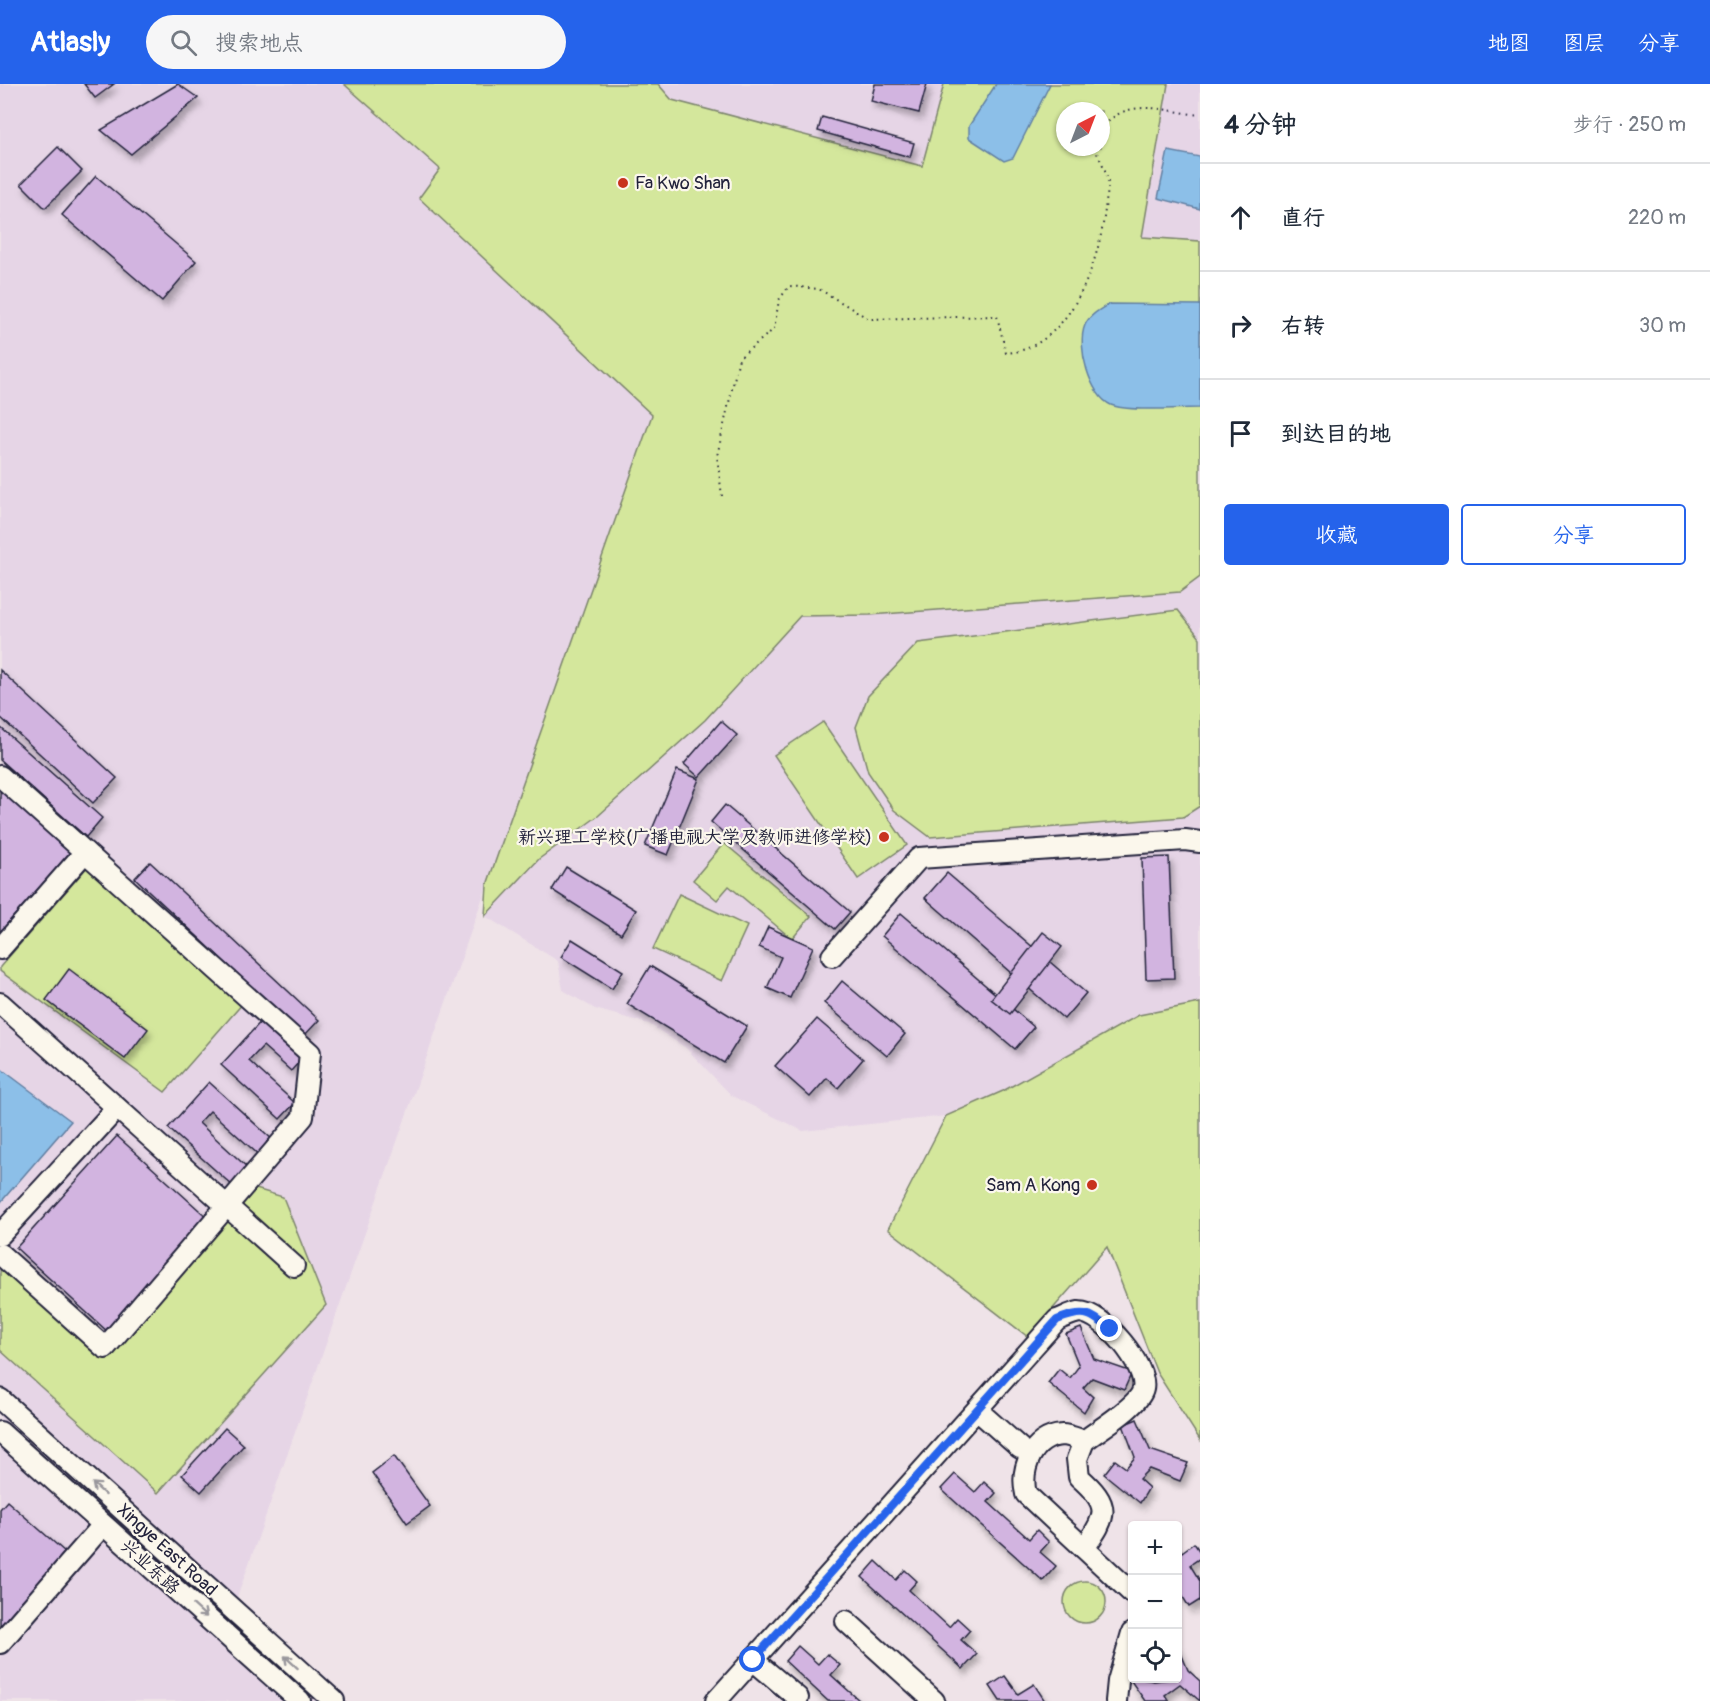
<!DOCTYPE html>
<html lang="zh">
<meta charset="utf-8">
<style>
body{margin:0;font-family:Pangolin,"LXGW WenKai TC",sans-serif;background:#f6f6f7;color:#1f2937}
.controls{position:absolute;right:18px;bottom:18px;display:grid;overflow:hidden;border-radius:6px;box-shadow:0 2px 4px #0004}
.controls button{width:54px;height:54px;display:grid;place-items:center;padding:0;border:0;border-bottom:2px solid #e0e1e3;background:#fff;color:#1f2937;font:30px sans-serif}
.compass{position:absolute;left:1056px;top:18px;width:54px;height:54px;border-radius:50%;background:#fff;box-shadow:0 2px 4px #0004;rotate:42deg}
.stop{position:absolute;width:18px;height:18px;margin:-14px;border:4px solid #2563eb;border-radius:50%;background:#fff}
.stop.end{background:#2563eb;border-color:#fff;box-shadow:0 2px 6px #0008}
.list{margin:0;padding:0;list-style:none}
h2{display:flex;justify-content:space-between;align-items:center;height:78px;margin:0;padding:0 24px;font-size:26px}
h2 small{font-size:20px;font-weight:400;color:#747a83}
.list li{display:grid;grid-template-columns:39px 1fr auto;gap:18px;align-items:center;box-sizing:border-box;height:108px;padding:0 24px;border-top:2px solid #e0e1e3}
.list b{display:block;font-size:22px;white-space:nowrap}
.list em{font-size:20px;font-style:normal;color:#747a83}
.actions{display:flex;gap:12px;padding:18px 24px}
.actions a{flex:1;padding:14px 0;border:2px solid #2563eb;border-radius:6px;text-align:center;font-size:21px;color:#2563eb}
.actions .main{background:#2563eb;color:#fff}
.icon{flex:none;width:33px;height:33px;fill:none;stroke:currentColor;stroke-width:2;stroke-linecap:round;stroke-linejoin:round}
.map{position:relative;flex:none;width:1200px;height:1617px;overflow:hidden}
header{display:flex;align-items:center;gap:36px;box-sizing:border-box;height:84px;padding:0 30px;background:#2563eb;color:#fff}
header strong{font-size:28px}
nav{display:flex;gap:33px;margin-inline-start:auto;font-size:21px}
.search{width:420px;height:54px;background:#f6f6f7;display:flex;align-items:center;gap:15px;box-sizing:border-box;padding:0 21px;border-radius:33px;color:#747a83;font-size:22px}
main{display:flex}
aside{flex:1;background:#fff}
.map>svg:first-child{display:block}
</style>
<header>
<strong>Atlasly</strong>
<div class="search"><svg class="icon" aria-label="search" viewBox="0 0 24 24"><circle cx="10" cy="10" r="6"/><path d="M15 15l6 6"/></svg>搜索地点</div>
<nav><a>地图</a><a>图层</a><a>分享</a></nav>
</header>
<main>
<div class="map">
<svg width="1200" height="1617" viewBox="0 0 1200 1617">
<defs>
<filter id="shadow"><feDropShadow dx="3.5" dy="6" stdDeviation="3" flood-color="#0004"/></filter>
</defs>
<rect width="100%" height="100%" fill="#efe3e8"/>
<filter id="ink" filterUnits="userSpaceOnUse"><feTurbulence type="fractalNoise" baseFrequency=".0167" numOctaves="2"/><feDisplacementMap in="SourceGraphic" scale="12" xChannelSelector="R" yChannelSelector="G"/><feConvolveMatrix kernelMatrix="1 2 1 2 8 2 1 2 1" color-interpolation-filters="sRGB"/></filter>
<g filter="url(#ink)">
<g fill="#e6d5e6">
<path d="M0,0H514L420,114L652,331L233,1525L334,1617H0Z"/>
<path d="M658,0H944L922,82L672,16Z"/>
<path d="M1168,0H1200V157L1142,154Z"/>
<path d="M1200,493V919L1139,931L1003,1007L946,1032L803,1047L732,1012L686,964L649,940L595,925L563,906L558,877L485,832L539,775L598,732L705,636L800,532L870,531L1180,508Z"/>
</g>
<g fill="#d4e79c" stroke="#7b846c" stroke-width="1.5" fill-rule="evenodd">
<path d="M344,0H658L672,16L922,82L944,0H1168L1142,153L1200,157V493L1180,508L870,531L800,532L705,636L598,732L539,775L485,832L487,801L652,331L419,114L440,85ZM1065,27H1101V63H1065Z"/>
<path d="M1178,526L1200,554V722L1183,733L930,753L894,726L868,688L856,643L868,612L918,559Z"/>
<path d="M823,638L907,761L858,795L774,671Z"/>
<path d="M724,759L811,832L792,855L729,802L717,816L693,796Z"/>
<path d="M89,781L244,918L165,1008L0,887V883Z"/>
<path d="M679,810L747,842L722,897L653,865Z"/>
<path d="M1200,919V1356L1157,1289L1107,1163L1028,1253L888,1145L946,1032L1003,1007L1139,931Z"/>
<path d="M256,1105L283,1113L326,1221L158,1409L0,1266V1185L105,1274Z"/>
<circle cx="1085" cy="1518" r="21"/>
</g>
<g fill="#8cbfe8" stroke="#6280a3" stroke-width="1.5">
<path d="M996,0H1050L1013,74L1004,77L969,54V42Z"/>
<path d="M1168,67L1200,73V125L1158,114Z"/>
<path d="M1109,220L1200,221V324C1180,324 1127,328 1111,321C1090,312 1076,262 1085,241C1089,231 1101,225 1109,220Z"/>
<path d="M0,984L71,1037L0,1119Z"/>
</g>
<g fill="#d2b4e0" stroke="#22223b" stroke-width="1.5" filter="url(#shadow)">
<path d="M84,0H114L95,14Z"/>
<path d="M178,0L198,14L131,70L101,46Z"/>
<path d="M875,0H927L919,29L871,17Z"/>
<path d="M822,33L914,59L910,73L818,47Z"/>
<path d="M58,63L82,87L45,124L21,100Z"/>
<path d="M96,92L196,177L162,217L62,131Z"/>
<path d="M0,586L117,694L93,719L0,633Z"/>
<path d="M721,637L737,651L699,693L684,680Z"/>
<path d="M0,643L102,734L86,753L0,676Z"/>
<path d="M677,686L699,695L668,771L645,762Z"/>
<path d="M0,697L75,763L0,848Z"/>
<path d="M725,721L850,828L835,845L711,738Z"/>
<path d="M1169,773L1174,894L1146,895L1142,774Z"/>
<path d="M150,778L319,936L304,952L135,794Z"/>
<path d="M566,783L636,826L621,850L552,806Z"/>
<path d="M947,789L1086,909L1064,935L925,814Z"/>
<path d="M901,829L1034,943L1015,965L882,852Z"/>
<path d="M768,843L813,863L790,914L767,904L781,873L759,863Z"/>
<path d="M1043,848L1062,863L1010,930L991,915Z"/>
<path d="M572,855L623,887L612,905L561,873Z"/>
<path d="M650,882L747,942L724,979L627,920Z"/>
<path d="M69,885L148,945L125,975L46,916Z"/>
<path d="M842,897L905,950L887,972L824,919Z"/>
<path d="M265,933L306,970L291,987L263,962L249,977L295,1019L280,1035L221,981Z"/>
<path d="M817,935L863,975L838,1004L827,994L810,1013L775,982Z"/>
<path d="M209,998L274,1057L260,1072L210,1027L199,1039L249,1085L233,1102L168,1044Z"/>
<path d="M117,1052L210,1136L108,1248L16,1164Z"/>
<path d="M1081,1244L1094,1275L1132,1288L1124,1306L1092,1294L1083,1304L1093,1313L1084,1328L1048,1299L1059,1285L1070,1294L1079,1282L1066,1250Z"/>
<path d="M1137,1335L1150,1366L1188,1379L1180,1397L1149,1385L1139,1395L1149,1404L1140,1419L1104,1390L1115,1376L1126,1384L1135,1373L1123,1341Z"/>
<path d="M225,1344L244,1361L201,1408L182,1391Z"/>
<path d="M394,1372L430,1422L407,1439L372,1389Z"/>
<path d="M955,1390L975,1408L984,1398L996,1409L988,1418L1029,1455L1037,1446L1049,1458L1040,1468L1056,1482L1043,1497L941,1405Z"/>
<path d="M7,1417L65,1468L0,1542V1425Z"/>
<path d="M1194,1459L1200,1468V1474L1190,1481L1200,1497V1516L1189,1523L1178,1505V1461L1182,1468Z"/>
<path d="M876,1477L896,1496L905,1486L917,1497L909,1506L949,1543L957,1534L970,1546L961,1556L977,1570L963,1585L862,1493Z"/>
<path d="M798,1562L818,1580L827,1570L840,1581L831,1591L860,1617H828L785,1577Z"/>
<path d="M1178,1562L1188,1586L1200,1597V1617L1180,1600L1165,1611L1169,1617H1145L1131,1597L1135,1594L1154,1597L1178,1594Z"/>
<path d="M1005,1592L1018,1610L1034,1600L1045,1617H1000L990,1602Z"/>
</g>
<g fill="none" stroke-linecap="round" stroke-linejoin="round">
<defs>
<g id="minor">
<path d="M0,692L310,969L303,1033L105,1264L0,1170"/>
<path d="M0,865L85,768"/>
<path d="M832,872L919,774L1185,756L1200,758"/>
<path d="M0,919L294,1182"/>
<path d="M0,1151L117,1024"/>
<path d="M0,1315L334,1617"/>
<path d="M977,1326L1020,1364"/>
<path d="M0,1348L300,1617"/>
<path d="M1084,1464C1108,1432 1111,1421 1079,1393L1077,1375L1084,1357"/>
<path d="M846,1537L934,1617"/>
<path d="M0,1559L103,1441"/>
<path d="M753,1576L798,1614"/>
<path d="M716,1617L1057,1236C1063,1234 1072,1229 1079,1228C1103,1228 1148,1282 1143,1305C1140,1321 1098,1346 1084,1357C1078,1355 1069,1351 1062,1351C1032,1353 1020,1385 1026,1410L1132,1509"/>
<path d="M1116,1617L1118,1597L1132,1549"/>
</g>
</defs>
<use href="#minor" stroke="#22223b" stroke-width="24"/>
<g stroke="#22223b" stroke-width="2" stroke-dasharray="1.5 4.5" stroke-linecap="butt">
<path d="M1101,47C1123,11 1165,27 1200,31"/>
<path d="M722,412L717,372L739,274L774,245L779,216L789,202L819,205L869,235L997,232L1006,269C1069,265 1100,178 1105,125C1106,115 1110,102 1107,93C1105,83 1098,72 1094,63"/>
</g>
<use href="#minor" stroke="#fbf7ec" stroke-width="20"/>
</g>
<defs><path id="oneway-shaft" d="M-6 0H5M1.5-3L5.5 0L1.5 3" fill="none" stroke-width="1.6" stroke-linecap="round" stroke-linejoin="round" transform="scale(1.5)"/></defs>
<g stroke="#99979c">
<use href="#oneway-shaft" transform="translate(99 1405) rotate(-138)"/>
<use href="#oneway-shaft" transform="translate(200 1527) rotate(42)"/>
<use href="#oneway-shaft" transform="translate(291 1578) rotate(-138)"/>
</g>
</g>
<g fill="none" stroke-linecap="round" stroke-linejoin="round" filter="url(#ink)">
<path stroke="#2563eb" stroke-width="8" d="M753,1576L1057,1236C1083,1226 1088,1227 1110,1245"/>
</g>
<g fill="#c8321e" stroke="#fbf7ec" stroke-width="2">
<circle cx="623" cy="99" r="6"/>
<circle cx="884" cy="753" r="6"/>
<circle cx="1092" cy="1101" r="6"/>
</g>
<g text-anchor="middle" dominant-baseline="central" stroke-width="4.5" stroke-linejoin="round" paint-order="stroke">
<g font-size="18" fill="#22223b" stroke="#fbf7ec" text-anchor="end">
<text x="635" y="99" text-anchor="start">Fa Kwo Shan</text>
<text x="872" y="753">新兴理工学校(广播电视大学及教师进修学校)</text>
<text x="1080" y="1101">Sam A Kong</text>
</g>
<g font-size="18" fill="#22223b" stroke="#fbf7ec">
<text transform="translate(167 1466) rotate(42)">Xingye East Road</text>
<text transform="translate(150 1483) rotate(42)">兴业东路</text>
</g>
</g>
</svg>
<div class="controls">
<button>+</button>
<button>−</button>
<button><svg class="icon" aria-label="locate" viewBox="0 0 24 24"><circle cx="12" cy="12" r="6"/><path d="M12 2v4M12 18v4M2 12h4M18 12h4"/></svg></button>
</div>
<svg class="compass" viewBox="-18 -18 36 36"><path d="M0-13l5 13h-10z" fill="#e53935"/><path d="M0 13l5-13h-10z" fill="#747a83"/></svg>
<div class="stop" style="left:753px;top:1576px"></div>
<div class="stop end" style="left:1110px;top:1245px"></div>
</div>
<aside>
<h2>4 分钟<small>步行 · 250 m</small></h2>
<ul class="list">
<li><svg class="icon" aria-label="ahead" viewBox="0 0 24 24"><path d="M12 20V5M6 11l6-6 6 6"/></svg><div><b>直行</b></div><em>220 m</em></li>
<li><svg class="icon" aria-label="right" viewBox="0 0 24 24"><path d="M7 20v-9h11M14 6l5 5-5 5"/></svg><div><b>右转</b></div><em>30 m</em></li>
<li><svg class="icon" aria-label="arrive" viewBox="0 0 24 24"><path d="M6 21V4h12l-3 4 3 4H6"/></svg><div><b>到达目的地</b></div></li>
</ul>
<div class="actions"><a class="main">收藏</a><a>分享</a></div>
</aside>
</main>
